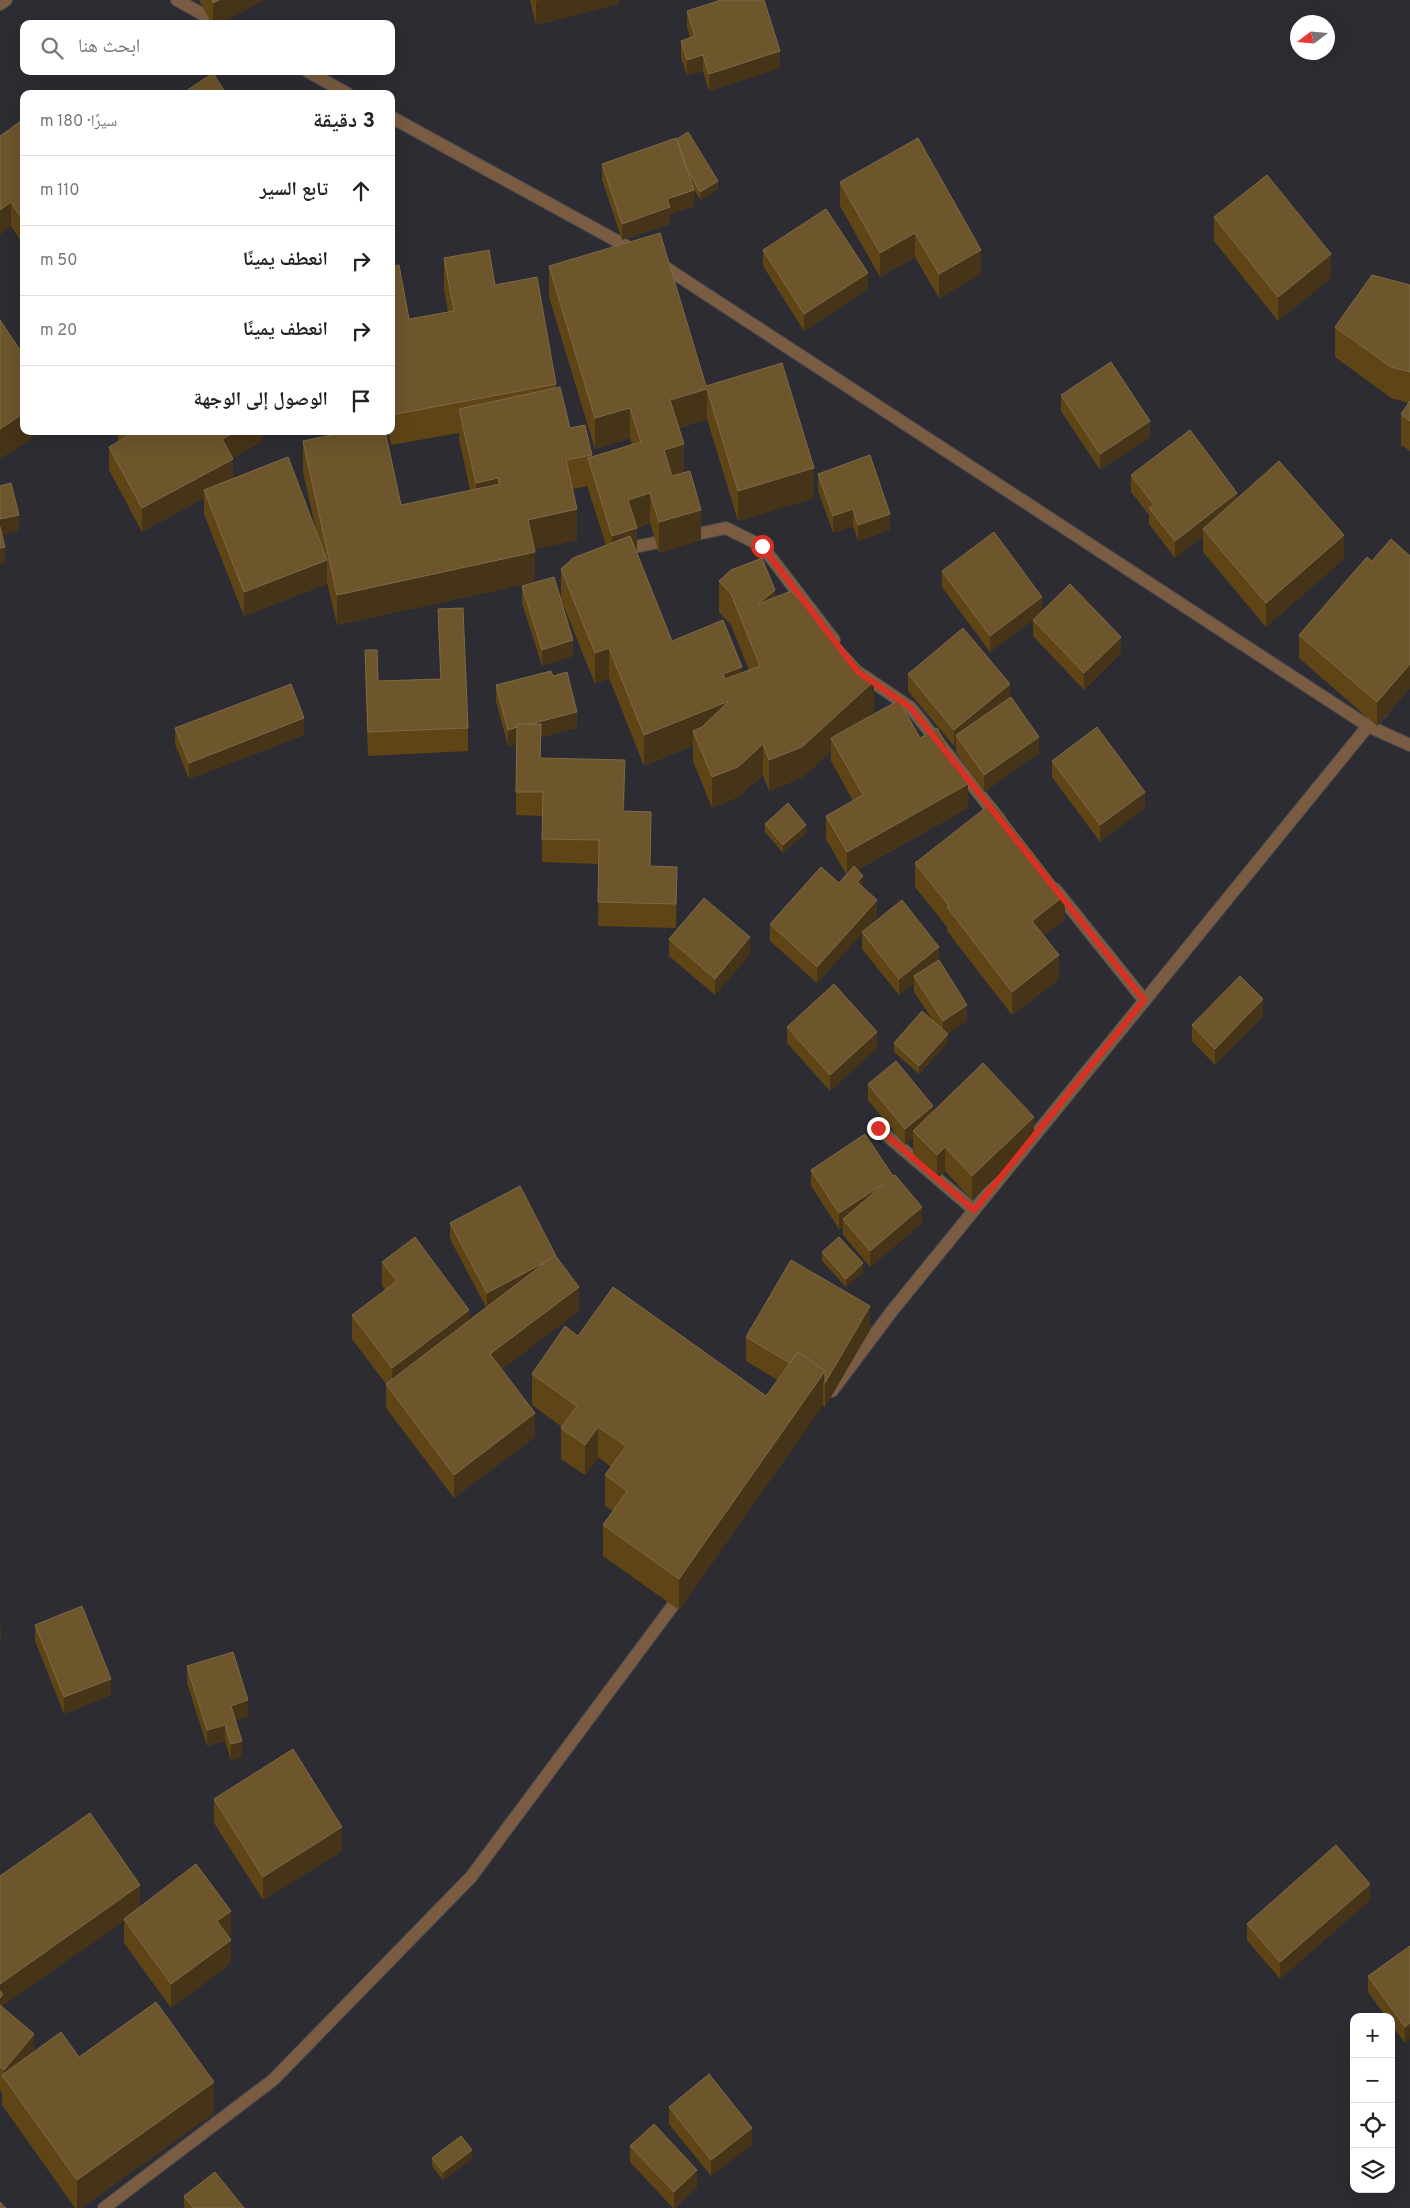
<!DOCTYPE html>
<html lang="ar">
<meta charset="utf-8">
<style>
body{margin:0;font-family:Overpass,"Noto Naskh Arabic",sans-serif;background:#f6f6f6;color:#222;direction:rtl}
.controls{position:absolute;right:15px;bottom:15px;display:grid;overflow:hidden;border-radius:10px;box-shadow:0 5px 20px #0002}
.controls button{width:45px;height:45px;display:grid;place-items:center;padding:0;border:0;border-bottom:1px solid #e0e0e0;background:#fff;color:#222;font:25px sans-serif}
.compass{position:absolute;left:1290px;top:15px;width:45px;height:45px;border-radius:50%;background:#fff;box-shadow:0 5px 20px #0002;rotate:254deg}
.stop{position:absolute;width:15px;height:15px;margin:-11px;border:4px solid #d93025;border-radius:50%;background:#fff}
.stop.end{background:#d93025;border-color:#fff;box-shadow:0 1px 5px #0008}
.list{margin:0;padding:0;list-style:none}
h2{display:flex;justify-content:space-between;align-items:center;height:65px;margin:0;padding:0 20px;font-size:21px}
h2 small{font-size:16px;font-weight:400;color:#767676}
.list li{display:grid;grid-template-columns:32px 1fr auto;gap:15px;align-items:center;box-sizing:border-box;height:70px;padding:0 20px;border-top:1px solid #e0e0e0}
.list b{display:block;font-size:19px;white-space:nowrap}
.list em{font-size:16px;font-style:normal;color:#767676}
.icon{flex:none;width:28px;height:28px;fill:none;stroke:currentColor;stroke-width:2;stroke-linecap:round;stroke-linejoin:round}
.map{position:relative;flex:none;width:1410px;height:2208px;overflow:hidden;direction:ltr}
.search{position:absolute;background:#fff;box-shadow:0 5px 20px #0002;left:20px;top:20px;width:375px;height:55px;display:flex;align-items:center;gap:12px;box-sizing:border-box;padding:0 18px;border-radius:10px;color:#767676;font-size:19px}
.panel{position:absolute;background:#fff;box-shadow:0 5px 20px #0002;left:20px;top:90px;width:375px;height:345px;border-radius:10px;direction:rtl}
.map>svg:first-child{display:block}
</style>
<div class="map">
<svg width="1410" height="2208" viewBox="0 0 1410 2208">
<rect width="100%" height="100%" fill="#2d2c32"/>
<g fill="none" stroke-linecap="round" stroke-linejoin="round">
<defs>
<g id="minor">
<path d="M177,0L220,24"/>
<path d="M0,4L6,0"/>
<path d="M307,71L348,94"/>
<path d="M391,117L637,252"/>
<path d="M657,262L1368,726L1410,745"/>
<path d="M620,550L726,528L762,546L834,640"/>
<path d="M861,674L911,708L999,819"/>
<path d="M1055,889L1144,1000"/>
<path d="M878,1128L974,1210"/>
<path d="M832,1391L892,1311L1368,726L1382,711"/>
<path d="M104,2208L273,2080L471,1877L683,1592"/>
</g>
</defs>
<use href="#minor" stroke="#49484e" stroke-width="14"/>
<use href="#minor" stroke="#795c41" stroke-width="12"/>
</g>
<g fill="#5f4416">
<path d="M199,0H264L219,24H212Z"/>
<path d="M530,0H619V4L536,25Z"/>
<path d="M687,11L780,68L709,91L703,71L687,76L681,57V41L690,37L687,27Z"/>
<path d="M24,119L20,240L11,226L0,234Z"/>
<path d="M677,139L718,189L700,200L693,188L694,206L670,214V224L622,240L602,180V164Z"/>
<path d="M840,182L981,274L939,298L915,257L880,277L840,206Z"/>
<path d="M1214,217L1331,278L1278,321L1214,241Z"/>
<path d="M763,250L868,289L804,331L763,266Z"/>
<path d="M444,258L495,285L556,384V388L570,428L592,455V457L632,444L630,438L595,449L549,297V266L706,386L814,498L738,521L707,419L679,428L684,473L701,540L659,553L650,523L637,528V553L672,641L742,673L749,670L731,625L719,612V581L775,598L874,712L867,717L920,738L968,808L857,870L863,888L877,917L865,930L939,960L967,1021L948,1034V1042L919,1074L894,1052V1043L932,1019L914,992V983L899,995L862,949V933L817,983L770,941V924L839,883L846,874L826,839V816L853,801L831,761V751L802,778L769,791L763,775L738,797L712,808L693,761V746L644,766L609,678L595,684L561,599V569L606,545L588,489V486L573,489L577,540L535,549V582L573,656L542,666L522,603V586L535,582L337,625L327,582V584L244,616L204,514V498L142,532L109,470V447L118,442V431H262V441L232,458L233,479L316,530L303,472V441L342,433L341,431H385L401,505L470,490L459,439V433L391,445L388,431H391V266L409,319L448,312L444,289Z"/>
<path d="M1410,285V451L1401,445V414L1409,403L1391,398L1335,357V327Z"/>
<path d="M1061,395L1150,437L1100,470L1061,411Z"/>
<path d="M818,474L890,530L858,541L853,526L833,533L818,490Z"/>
<path d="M1131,475L1237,498L1344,559L1266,627L1203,552V536L1175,558L1149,524V515L1131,492Z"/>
<path d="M1410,556V688L1377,726L1299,658V635L1372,561Z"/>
<path d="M942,571L1042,611L1121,653L1084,690L1033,636V620L990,652L942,587Z"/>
<path d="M438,609L468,728V751L368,756L365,674V650L378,681L440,679Z"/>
<path d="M908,674L1010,698L1039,753L984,792L956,752V745L954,746L908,691Z"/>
<path d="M553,676L577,728L541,737V758L625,784L624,811L651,835L650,866L677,891L676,928L598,926L599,864L542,862V816L516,815V744L508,746L496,701V685Z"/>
<path d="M175,728L304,735L189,779L175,744Z"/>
<path d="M1052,761L1145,808L1100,842L1052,777Z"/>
<path d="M765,824L806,833L783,853L765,832Z"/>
<path d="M915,863L1065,919L1044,935L1059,979L1012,1015L947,931V927L915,887Z"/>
<path d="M669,939L750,954L715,995L669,956Z"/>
<path d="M1263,1016L1215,1065L1192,1041V1025Z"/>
<path d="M787,1027L877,1048L830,1091L787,1043Z"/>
<path d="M868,1084L933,1111L1034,1141L972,1200L945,1171L937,1179L913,1154V1139L905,1145L868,1100Z"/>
<path d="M811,1170L922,1223L870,1267L843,1235V1227L839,1229L811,1186Z"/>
<path d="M450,1223L556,1257L579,1311L502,1369L535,1437L454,1498L386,1408V1384L352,1339V1315L385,1290L382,1285V1262L469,1320L486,1307L450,1239Z"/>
<path d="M822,1252L863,1272L846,1287L822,1261Z"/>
<path d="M870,1330L825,1407L823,1405L679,1610L603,1556V1525L613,1511L605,1506V1475L611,1467L598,1457L585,1475L561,1459V1428L562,1427L532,1405V1374L578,1336L766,1396L778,1380L746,1361V1337Z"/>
<path d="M35,1625L111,1695L64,1714L35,1641Z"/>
<path d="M187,1666L248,1716L235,1720L242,1757L231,1760L225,1741L207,1746L187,1683Z"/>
<path d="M214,1799L342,1851L263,1900L214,1823Z"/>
<path d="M0,1876L140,1906L231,1935L229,1936L231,1963L171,2008L124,1943V1921L3,2005V2008L34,2052L79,2057L214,2113L81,2208H75L2,2105V2092L0,2091Z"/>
<path d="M1370,1900L1280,1979L1247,1940V1924Z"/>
<path d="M1410,1946L1405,2043L1391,2024V2017H1386L1368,1992V1976Z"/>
<path d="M669,2107L752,2144L711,2176L669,2124Z"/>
<path d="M630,2146L697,2187L675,2208H673L630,2162Z"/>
<path d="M432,2158L472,2159L443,2180L432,2166Z"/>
<path d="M184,2196L244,2208H184Z"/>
</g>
<g fill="#463418">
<path d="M219,0H264L219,24H213V3Z"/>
<path d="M541,0H619V4L536,25V1Z"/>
<path d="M780,51V68L709,91V74Z"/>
<path d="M703,55V71L687,76V60Z"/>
<path d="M718,181V189L700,200V192Z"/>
<path d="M694,190V206L670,214V224L622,240V224L667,199Z"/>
<path d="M11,202V226L0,234V210Z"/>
<path d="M24,214V237L20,240V216Z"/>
<path d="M915,233V257L880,277V253Z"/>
<path d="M981,250V274L939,298V274Z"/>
<path d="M1331,254V278L1278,321V297Z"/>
<path d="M868,273V289L804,331V314Z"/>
<path d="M24,388V431H33V438L0,459V429L21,389Z"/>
<path d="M707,389V419L670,430V400Z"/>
<path d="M630,408V438L595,449V418Z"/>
<path d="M1150,421V437L1100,470V454Z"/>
<path d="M237,431H262V441L222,463V439Z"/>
<path d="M684,444V475L664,481V450Z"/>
<path d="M233,459V483L204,490V498L142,532V508Z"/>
<path d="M814,468V498L738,521V491Z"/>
<path d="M498,478V509L476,513V483Z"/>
<path d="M650,493V523L628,530V500Z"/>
<path d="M1237,493V510L1203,529V536L1175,558V541Z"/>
<path d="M577,509V540L528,551V520Z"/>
<path d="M853,509V526L833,533V516Z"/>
<path d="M701,510V540L659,553V522Z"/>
<path d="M890,514V530L858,541V525Z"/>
<path d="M19,515V531L0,536V519Z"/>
<path d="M637,528V559L612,566V536Z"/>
<path d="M1344,535V559L1266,627V603Z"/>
<path d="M5,547V563L0,565V548Z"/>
<path d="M535,552V582L337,625V595Z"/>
<path d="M327,560V584L244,616V592Z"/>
<path d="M775,590V620L758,604Z"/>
<path d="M1042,597V613L990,652V636Z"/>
<path d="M1121,637V653L1084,690V673Z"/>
<path d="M573,640V656L542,666V650Z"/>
<path d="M609,648V678L595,684V653Z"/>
<path d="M1410,664V688L1377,726V702Z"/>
<path d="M742,667V697L729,732L693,731V746L644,766V735L723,674Z"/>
<path d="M874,681V712L836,746L831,738V751L802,778L769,791V760Z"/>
<path d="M1010,684V700L956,735V745L954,746V730Z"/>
<path d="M577,712V728L508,746V730Z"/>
<path d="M304,718V735L189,779V763Z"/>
<path d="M1039,737V753L984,792V775Z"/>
<path d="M763,744V775L738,797L712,808V777Z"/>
<path d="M625,760V784L623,835V811Z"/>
<path d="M968,784V808L847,875V852Z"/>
<path d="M1145,792V808L1100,842V825Z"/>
<path d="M806,825V833L783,853V845Z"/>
<path d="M677,867V891L676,928V904Z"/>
<path d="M863,876V892L857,882Z"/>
<path d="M1065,895V919L1032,944V921Z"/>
<path d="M877,900V917L817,983V967Z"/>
<path d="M750,937V954L715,995V979Z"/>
<path d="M939,947V963L914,976V983L899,995V979Z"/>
<path d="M1059,955V979L1012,1015V992Z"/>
<path d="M1263,999V1016L1215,1065V1049Z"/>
<path d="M967,1005V1021L948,1034V1042L919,1074V1066L943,1037V1021Z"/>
<path d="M877,1032V1048L830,1091V1075Z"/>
<path d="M933,1106V1123L913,1131V1139L905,1145V1129Z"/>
<path d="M1034,1117V1141L972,1200V1176Z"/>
<path d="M945,1147V1171L937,1179V1155Z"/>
<path d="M885,1183L843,1219V1227L839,1229V1213Z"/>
<path d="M922,1207V1223L870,1267V1251Z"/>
<path d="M556,1256L487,1309V1293Z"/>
<path d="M863,1263V1272L846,1287V1279Z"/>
<path d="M579,1287V1311L490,1378V1354Z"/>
<path d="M870,1306V1330L825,1407V1383Z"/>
<path d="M469,1310V1334L392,1392V1368Z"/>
<path d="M825,1371V1383L823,1382V1405L679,1610V1579Z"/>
<path d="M535,1413V1437L454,1498V1475Z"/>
<path d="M598,1427V1457L585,1475V1445Z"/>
<path d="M1,1625V1642H0V1626Z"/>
<path d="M111,1679V1695L64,1714V1697Z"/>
<path d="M248,1700V1716L231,1722V1706Z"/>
<path d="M225,1725V1741L207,1746V1730Z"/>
<path d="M242,1741V1757L231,1760V1744Z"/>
<path d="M342,1827V1851L263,1900V1877Z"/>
<path d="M1370,1884V1900L1280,1979V1962Z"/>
<path d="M140,1885V1909L124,1919V1921L3,2005V2018L0,2022V1984Z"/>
<path d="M231,1911V1935L217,1945V1921Z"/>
<path d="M231,1940V1963L171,2008V1984Z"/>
<path d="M1410,2023V2039L1405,2043V2027Z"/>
<path d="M34,2034V2058L4,2077V2070Z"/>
<path d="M214,2082V2113L81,2208H77V2180Z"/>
<path d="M752,2128V2144L711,2176V2160Z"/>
<path d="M472,2150V2159L443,2180V2172Z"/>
<path d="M697,2170V2187L674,2208V2192Z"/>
</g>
<g fill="#6d552c" stroke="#7e6a48">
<path d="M212,0H219L213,3Z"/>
<path d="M721,0H764L780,51L709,74L703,55L687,60L681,41L695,36L687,11Z"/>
<path d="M213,73L226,94H182Z"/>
<path d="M24,119V214L20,216L11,202L0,210V136Z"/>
<path d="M688,132L718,181L700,192L687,169L677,139Z"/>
<path d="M676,138L694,190L667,199L670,207L622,224L602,164Z"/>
<path d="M918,138L981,250L939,274L915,233L880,253L840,182Z"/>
<path d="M1267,175L1331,254L1278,297L1214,217Z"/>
<path d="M826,209L868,273L804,314L763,250Z"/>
<path d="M660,233L706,386L782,363L814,468L738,491L707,389L670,400L684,444L664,450L672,476L690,471L701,510L659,522L650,493L628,500L637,528L612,536L588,458L641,442L630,408L595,418L549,266Z"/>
<path d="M489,250L495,285L537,277L556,384L391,415V266L399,265L409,319L454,311L444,258Z"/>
<path d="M1372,275L1410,285V372L1391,367L1335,327Z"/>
<path d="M0,320L24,356V388L21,389L24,393V413L0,429Z"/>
<path d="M1111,362L1150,421L1100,454L1061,395Z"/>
<path d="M560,387L570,428L585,425L592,455L566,460L577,509L528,520L535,552L337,595L303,441L351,431H385L401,505L500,484L498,478L476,483L459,409Z"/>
<path d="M1410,401V421L1401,414Z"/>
<path d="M1190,430L1237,493L1175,541L1149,508L1154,505L1131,475Z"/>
<path d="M125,431H237L222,439L233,459L142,508L109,447L128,436Z"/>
<path d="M870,455L890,514L858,525L853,509L833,516L818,474Z"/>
<path d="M288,457L327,560L244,592L204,490Z"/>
<path d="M1279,461L1344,535L1266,603L1203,529Z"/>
<path d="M11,483L19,515L0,519V486Z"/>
<path d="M0,527L5,547L0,548Z"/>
<path d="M994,532L1042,597L990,636L942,571Z"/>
<path d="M630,536L672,641L723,620L742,667L723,674L725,679L760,666L731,594L719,581L731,570L762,558L775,590L758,604L791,591L874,681L802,747L769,760L763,744L738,767L712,777L693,731L702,727L729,701L644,735L609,648L595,653L561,569L573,558Z"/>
<path d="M1391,539L1410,556V664L1377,702L1299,635L1367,557L1372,561Z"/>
<path d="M554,577L573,640L542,650L522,586Z"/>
<path d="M1070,584L1121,637L1084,673L1033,620Z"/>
<path d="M463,608L468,728L368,732L365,650H377L378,681L441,679L438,609Z"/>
<path d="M963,628L1010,684L954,730L908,674Z"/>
<path d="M551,671L553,676L567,672L577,712L530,724H517V727L508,730L496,685Z"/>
<path d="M291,684L304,718L189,763L175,728Z"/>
<path d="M1011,697L1039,737L984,775L956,735Z"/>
<path d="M899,700L920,738L937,728L968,784L847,852L826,816L863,795L831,738Z"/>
<path d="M517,724H541L540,758L625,760L623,811L651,812L650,866L677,867L676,904L598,902L599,840L542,839L543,792H516Z"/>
<path d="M1097,727L1145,792L1100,825L1052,761Z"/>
<path d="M993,802L1065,895L1032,921L1059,955L1012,992L947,907L949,906L915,863Z"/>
<path d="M788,803L806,825L783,845L765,824Z"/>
<path d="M854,866L863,876L857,882L877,900L817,967L770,924L821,867L839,883Z"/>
<path d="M704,898L750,937L715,979L669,939Z"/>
<path d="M902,900L939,947L899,979L862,932Z"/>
<path d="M939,960L967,1005L943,1021L914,976Z"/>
<path d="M1240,976L1263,999L1215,1049L1192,1025Z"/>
<path d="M834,984L877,1032L830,1075L787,1027Z"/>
<path d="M922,1011L948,1034L919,1066L894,1043Z"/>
<path d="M896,1061L933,1106L905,1129L868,1084Z"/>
<path d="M983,1063L1034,1117L972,1176L945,1147L937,1155L913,1131Z"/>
<path d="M865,1134L893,1176L895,1175L922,1207L870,1251L843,1219L885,1183L839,1213L811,1170Z"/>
<path d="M520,1186L556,1256L555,1255L549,1260L487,1293L450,1223Z"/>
<path d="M415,1237L469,1310L392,1368L352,1315L397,1281L382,1262Z"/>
<path d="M839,1237L863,1263L846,1279L822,1252Z"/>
<path d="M555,1255L579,1287L490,1354L535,1413L454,1475L386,1384Z"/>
<path d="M791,1260L870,1306L825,1383V1371L798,1352L790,1363L746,1337Z"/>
<path d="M613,1287L766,1396L798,1352L825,1371L679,1579L603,1525L627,1491L605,1475L626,1446L598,1427L585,1445L561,1428L577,1406L532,1374L565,1326L578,1336Z"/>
<path d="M82,1606L111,1679L64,1697L35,1625Z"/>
<path d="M233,1652L248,1700L231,1706L242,1741L231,1744L225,1725L207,1730L187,1666Z"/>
<path d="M293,1749L342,1827L263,1877L214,1799Z"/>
<path d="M90,1813L140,1885L0,1984V1876Z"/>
<path d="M1336,1845L1370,1884L1280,1962L1247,1924Z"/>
<path d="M196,1864L231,1911L217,1921L231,1940L171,1984L124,1919Z"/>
<path d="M1410,1946V2023L1405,2027L1368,1976Z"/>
<path d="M0,1991L3,1994L0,1998Z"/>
<path d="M156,2002L214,2082L77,2180L2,2075L61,2032L79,2057Z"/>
<path d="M0,2005L34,2034L4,2070L0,2067Z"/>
<path d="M709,2074L752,2128L711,2160L669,2107Z"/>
<path d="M654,2124L697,2170L674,2192L630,2146Z"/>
<path d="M461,2136L472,2150L443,2172L432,2158Z"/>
<path d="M215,2172L244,2208H193L184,2196Z"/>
<path d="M0,2202L6,2208H0Z"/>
</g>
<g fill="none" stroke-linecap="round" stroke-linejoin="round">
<path stroke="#d93025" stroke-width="6" d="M762,546L858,672L911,708L1144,1000L974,1210L878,1128"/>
</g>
</svg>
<div class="controls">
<button>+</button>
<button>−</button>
<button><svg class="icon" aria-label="locate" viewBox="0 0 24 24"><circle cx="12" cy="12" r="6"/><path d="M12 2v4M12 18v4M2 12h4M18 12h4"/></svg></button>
<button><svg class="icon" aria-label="layers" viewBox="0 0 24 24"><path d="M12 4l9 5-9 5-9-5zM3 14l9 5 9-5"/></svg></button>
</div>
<svg class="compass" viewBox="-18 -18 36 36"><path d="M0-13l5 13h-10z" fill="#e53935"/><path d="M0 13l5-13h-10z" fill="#767676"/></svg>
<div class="stop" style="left:762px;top:546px"></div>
<div class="stop end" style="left:878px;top:1128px"></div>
<div class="search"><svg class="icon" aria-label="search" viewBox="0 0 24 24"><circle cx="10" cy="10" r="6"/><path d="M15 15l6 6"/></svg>ابحث هنا</div>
<section class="panel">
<h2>3 دقيقة<small>سيرًا · 180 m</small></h2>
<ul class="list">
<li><svg class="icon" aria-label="ahead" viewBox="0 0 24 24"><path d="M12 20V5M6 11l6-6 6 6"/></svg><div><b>تابع السير</b></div><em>110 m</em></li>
<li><svg class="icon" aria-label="right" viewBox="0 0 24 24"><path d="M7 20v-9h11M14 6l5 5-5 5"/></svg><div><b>انعطف يمينًا</b></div><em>50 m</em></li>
<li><svg class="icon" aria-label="right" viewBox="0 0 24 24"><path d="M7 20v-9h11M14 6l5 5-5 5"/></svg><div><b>انعطف يمينًا</b></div><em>20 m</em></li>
<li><svg class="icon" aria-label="arrive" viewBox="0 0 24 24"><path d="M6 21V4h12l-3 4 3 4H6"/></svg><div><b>الوصول إلى الوجهة</b></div></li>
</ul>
</section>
</div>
